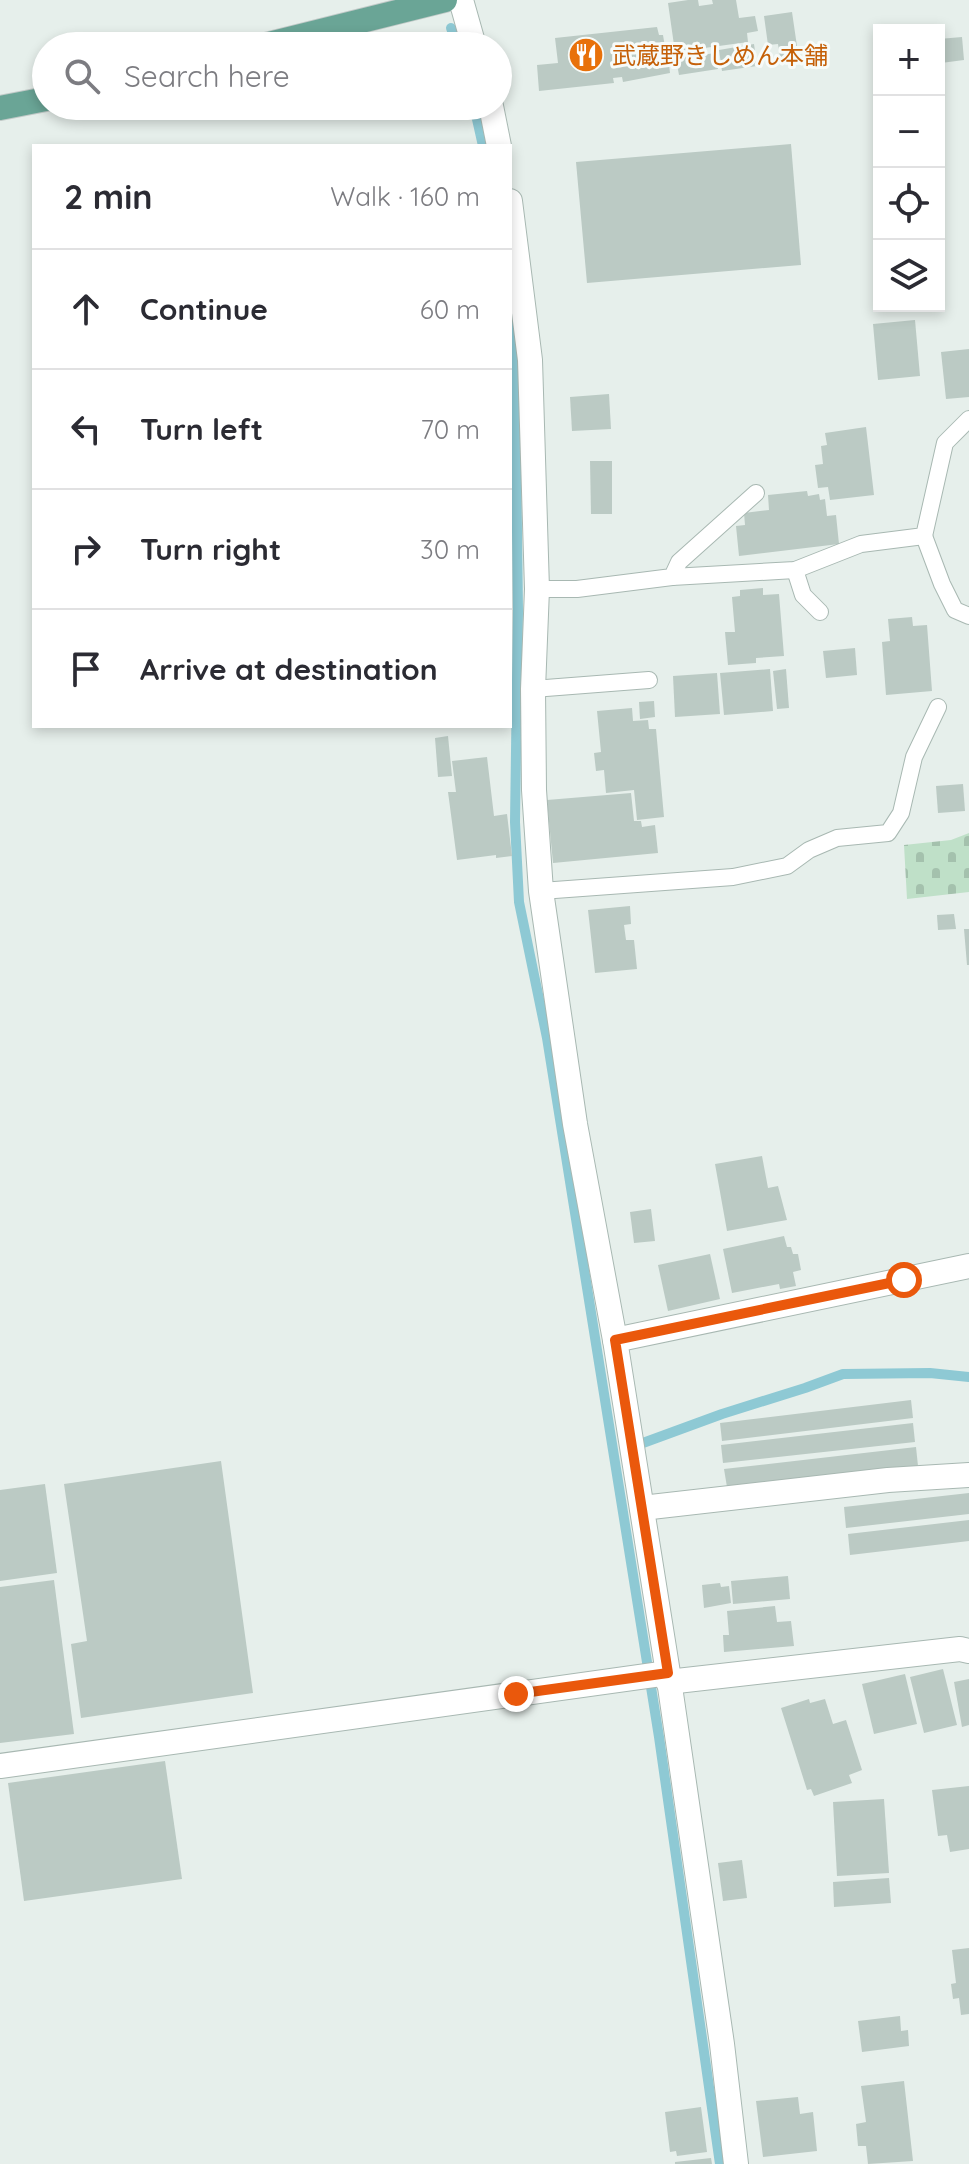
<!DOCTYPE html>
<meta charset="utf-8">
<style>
body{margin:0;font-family:Quicksand,"Noto Sans JP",sans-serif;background:#f7f7f7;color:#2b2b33}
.controls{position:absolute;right:24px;top:24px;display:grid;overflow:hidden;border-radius:0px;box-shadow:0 4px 12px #0003}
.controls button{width:72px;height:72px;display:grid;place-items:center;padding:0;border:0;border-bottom:2px solid #e1e1e2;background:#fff;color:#2b2b33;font:40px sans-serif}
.stop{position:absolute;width:24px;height:24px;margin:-18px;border:6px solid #ea580c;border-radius:50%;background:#fff}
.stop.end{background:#ea580c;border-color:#fff;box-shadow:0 2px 8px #0008}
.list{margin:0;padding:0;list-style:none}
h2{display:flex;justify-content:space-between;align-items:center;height:104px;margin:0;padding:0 32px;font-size:34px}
h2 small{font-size:26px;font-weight:400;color:#7c7c81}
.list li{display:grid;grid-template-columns:52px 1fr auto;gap:24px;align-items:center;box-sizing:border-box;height:120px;padding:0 32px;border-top:2px solid #e1e1e2}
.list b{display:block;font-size:30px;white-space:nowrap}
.list em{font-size:26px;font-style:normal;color:#7c7c81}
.icon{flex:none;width:44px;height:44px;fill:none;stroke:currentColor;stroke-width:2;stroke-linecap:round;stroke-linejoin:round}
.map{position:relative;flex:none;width:969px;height:2164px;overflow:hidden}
.search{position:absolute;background:#fff;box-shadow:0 4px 12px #0003;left:32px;top:32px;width:480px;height:88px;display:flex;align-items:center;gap:20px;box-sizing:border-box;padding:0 28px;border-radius:44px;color:#7c7c81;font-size:30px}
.panel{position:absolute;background:#fff;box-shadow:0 4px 12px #0003;left:32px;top:144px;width:480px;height:584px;border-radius:0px}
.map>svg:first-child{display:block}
</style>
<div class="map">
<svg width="969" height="2164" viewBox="0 0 969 2164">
<defs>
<pattern id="cemetery-stones" width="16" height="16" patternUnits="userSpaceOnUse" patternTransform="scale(2)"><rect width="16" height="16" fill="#bfe0c8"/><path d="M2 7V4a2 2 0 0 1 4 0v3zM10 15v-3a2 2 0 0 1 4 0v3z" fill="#a4c1ad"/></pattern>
</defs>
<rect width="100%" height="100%" fill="#e6efeb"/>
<path fill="url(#cemetery-stones)" d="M969,833V892L907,899L904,845L951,840Z"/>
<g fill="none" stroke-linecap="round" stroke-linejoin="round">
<g stroke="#8ec9d4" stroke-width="10">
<path d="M451,28L457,46"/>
<path d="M474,106L483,146"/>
<path d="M510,313L515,373L518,611L515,822L519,902L547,1038L659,1737L720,2164"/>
<path d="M632,1447L722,1414L805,1388L843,1374L930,1373L969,1377"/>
</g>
</g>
<g fill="#bbcac4">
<path d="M688,0H698L699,6L713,4L712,0H736L739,18L755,16L758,31L747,33L748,42L675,52L668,3Z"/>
<path d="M792,12L799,60L781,63L778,44L768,45L764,16Z"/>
<path d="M657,27L659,35H663L665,47L671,46L673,63L669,64L670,73L623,82L622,77L613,78L614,83L539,91L537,65L558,63L555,38Z"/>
<path d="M962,37L964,60L941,63L939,39Z"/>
<path d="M754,44L757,66L722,71L719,50Z"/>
<path d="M715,53L718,69L679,75L676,59Z"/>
<path d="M791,144L801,265L587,283L576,162Z"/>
<path d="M915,320L920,376L878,380L873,324Z"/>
<path d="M969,349V397L946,399L941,352Z"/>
<path d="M609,394L611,429L572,431L570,397Z"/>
<path d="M866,427L874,495L830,500L828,487L818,488L815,465L823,464L821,446L827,445L825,433Z"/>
<path d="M590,461H612V514H591Z"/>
<path d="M807,491L808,496L819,494L820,500L825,499L827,516L836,515L839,544L739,556L736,526L745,525L744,513L769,510L768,495Z"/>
<path d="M763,588V595L779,594L784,656L756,658V663L728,665L725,632H735L732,597L740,596V590Z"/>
<path d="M912,617L913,626L927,625L932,691L886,695L882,642L890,641L888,619Z"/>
<path d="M855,648L857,675L826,678L823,651Z"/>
<path d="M770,669L773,711L724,715L720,673Z"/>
<path d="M786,669L789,708L777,709L773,671Z"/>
<path d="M717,673L720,714L675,717L673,676Z"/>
<path d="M654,701L655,717L640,719L639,702Z"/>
<path d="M632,708L633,721L648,720L649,729H656L664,817L637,820L634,790L606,793L604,770L596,771L594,753L601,752L597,711Z"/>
<path d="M448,736L452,776L438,777L435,738Z"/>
<path d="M487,757L494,816L507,814L512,856L496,858V855L457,860L448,792H456L452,761Z"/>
<path d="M963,784L965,811L938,813L936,786Z"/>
<path d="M631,793L634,821H641L642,827L655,825L658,853L553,863L547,800Z"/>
<path d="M630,906L631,924L624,925L626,940H634L637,969L595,973L588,910Z"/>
<path d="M954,914L956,929L938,930L937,915Z"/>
<path d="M964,929H969V965H967Z"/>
<path d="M762,1156L768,1188L778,1186L787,1220L727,1231L715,1164Z"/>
<path d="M651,1209L655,1241L634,1243L630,1212Z"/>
<path d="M784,1236L787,1247H791L793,1254H798L801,1270L793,1272L796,1286L780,1289L779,1284L732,1293L723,1249Z"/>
<path d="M710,1254L720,1299L668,1311L658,1265Z"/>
<path d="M911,1400L913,1418L722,1441L720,1423Z"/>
<path d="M913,1423L915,1442L723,1463L721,1445Z"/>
<path d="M916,1447L918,1466L727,1487L724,1469Z"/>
<path d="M221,1461L253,1693L81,1718L71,1644L87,1641L64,1484Z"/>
<path d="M45,1484L57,1573L0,1581V1490Z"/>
<path d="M969,1493V1514L846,1528L844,1507Z"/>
<path d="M969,1520V1541L850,1555L848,1534Z"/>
<path d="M788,1576L790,1599L733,1604L731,1581Z"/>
<path d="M54,1580L74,1734L0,1743V1587Z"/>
<path d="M720,1583L721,1587L729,1586L731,1603L704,1608L702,1585Z"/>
<path d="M775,1606L777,1622L791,1621L794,1646L724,1652L723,1635H729L727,1611Z"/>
<path d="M943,1669L957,1725L924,1733L910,1677Z"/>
<path d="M905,1674L917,1724L874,1734L862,1684Z"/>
<path d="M969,1679V1725L962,1727L954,1682Z"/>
<path d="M809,1699L810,1703L825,1699L833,1724L846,1720L862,1770L849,1775L852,1783L814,1796L811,1789L807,1790L781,1708Z"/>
<path d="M165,1761L182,1879L24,1901L8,1783Z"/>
<path d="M969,1786V1849L950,1852L947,1835L938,1836L932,1790Z"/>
<path d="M884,1799L889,1873L837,1876L833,1802Z"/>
<path d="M742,1860L747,1898L723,1901L718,1863Z"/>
<path d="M889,1878L891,1903L834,1907L833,1882Z"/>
<path d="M969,1948V2014L961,2015L959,1998L953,1999L951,1984L956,1983L952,1950Z"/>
<path d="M900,2016L901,2031L908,2030L909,2046L862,2052L858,2021Z"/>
<path d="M904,2081L913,2161L868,2164L866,2146H858L856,2124L866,2122L861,2086Z"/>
<path d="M798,2097L800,2114L813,2112L817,2151L763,2157L756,2101Z"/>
<path d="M701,2107L707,2152L677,2156L676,2151L670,2152L665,2112Z"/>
<path d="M711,2158L712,2164H675V2162Z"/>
</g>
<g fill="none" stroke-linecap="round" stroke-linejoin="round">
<defs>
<g id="lane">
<path d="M924,536L942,584L955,610L969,616"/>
<path d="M795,570L803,595L820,612"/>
<path d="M672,577L795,570L861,544L924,536L945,443L969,419"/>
<path d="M537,589H577L672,577L679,562L756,493"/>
<path d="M533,689L649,680"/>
<path d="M541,891L733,877L787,866L809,850L837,838L888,833L901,813L914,757L938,707"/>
</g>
<g id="street">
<path d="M461,0L474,46"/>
<path d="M491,106L499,146"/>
<path d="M510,201L530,360L537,589L533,689L534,790L541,891L575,1124L615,1340L668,1673L722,2044L736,2164"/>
<path d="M615,1340L969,1266"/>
<path d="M642,1508L888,1480L969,1475"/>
<path d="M668,1682L960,1649L969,1651"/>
<path d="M0,1766L668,1673"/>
</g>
<g id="primary">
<path d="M261,46L445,0"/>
<path d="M0,108L46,99"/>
</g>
</defs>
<use href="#lane" stroke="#a8b8b2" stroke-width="18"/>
<use href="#street" stroke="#a8b8b2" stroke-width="26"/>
<use href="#primary" stroke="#c2cac8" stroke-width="26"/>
<use href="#lane" stroke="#fff" stroke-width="16"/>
<use href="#street" stroke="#fff" stroke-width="24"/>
<use href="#primary" stroke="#6aa596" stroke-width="24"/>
</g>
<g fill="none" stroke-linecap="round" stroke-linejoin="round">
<path stroke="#ea580c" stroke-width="10" d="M516,1694L668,1673L615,1340L904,1280"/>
</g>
<defs>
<symbol id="restaurant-disc" viewBox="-11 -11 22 22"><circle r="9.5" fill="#e8710a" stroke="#f7fbf9"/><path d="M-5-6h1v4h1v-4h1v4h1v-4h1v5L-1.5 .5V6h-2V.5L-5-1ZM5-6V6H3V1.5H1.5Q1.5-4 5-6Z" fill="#fff"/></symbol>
</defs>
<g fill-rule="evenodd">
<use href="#restaurant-disc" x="566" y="35" width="40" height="40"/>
</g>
<g text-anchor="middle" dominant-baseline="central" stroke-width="6" stroke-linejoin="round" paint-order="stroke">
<g font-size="24" fill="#c56008" stroke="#f7fbf9" text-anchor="start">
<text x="612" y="55">武蔵野きしめん本舗</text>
</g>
</g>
</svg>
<div class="controls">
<button>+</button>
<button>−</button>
<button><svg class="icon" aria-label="locate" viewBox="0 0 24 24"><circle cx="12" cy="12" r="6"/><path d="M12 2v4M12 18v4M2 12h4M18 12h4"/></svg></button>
<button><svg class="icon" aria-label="layers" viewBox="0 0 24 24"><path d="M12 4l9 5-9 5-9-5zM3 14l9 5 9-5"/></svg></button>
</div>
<div class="stop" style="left:904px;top:1280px"></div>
<div class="stop end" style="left:516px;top:1694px"></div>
<div class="search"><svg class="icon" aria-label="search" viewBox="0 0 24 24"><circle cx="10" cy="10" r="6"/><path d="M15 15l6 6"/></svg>Search here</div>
<section class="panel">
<h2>2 min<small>Walk · 160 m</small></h2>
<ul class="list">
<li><svg class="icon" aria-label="ahead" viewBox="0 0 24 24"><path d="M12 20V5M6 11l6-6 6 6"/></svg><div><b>Continue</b></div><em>60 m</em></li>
<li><svg class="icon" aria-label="left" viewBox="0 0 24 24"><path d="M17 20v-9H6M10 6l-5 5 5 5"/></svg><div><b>Turn left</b></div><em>70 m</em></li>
<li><svg class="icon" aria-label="right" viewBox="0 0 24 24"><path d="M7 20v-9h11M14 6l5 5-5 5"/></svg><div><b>Turn right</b></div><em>30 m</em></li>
<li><svg class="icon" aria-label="arrive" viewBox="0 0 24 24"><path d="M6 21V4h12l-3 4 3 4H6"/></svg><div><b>Arrive at destination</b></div></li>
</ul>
</section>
</div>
